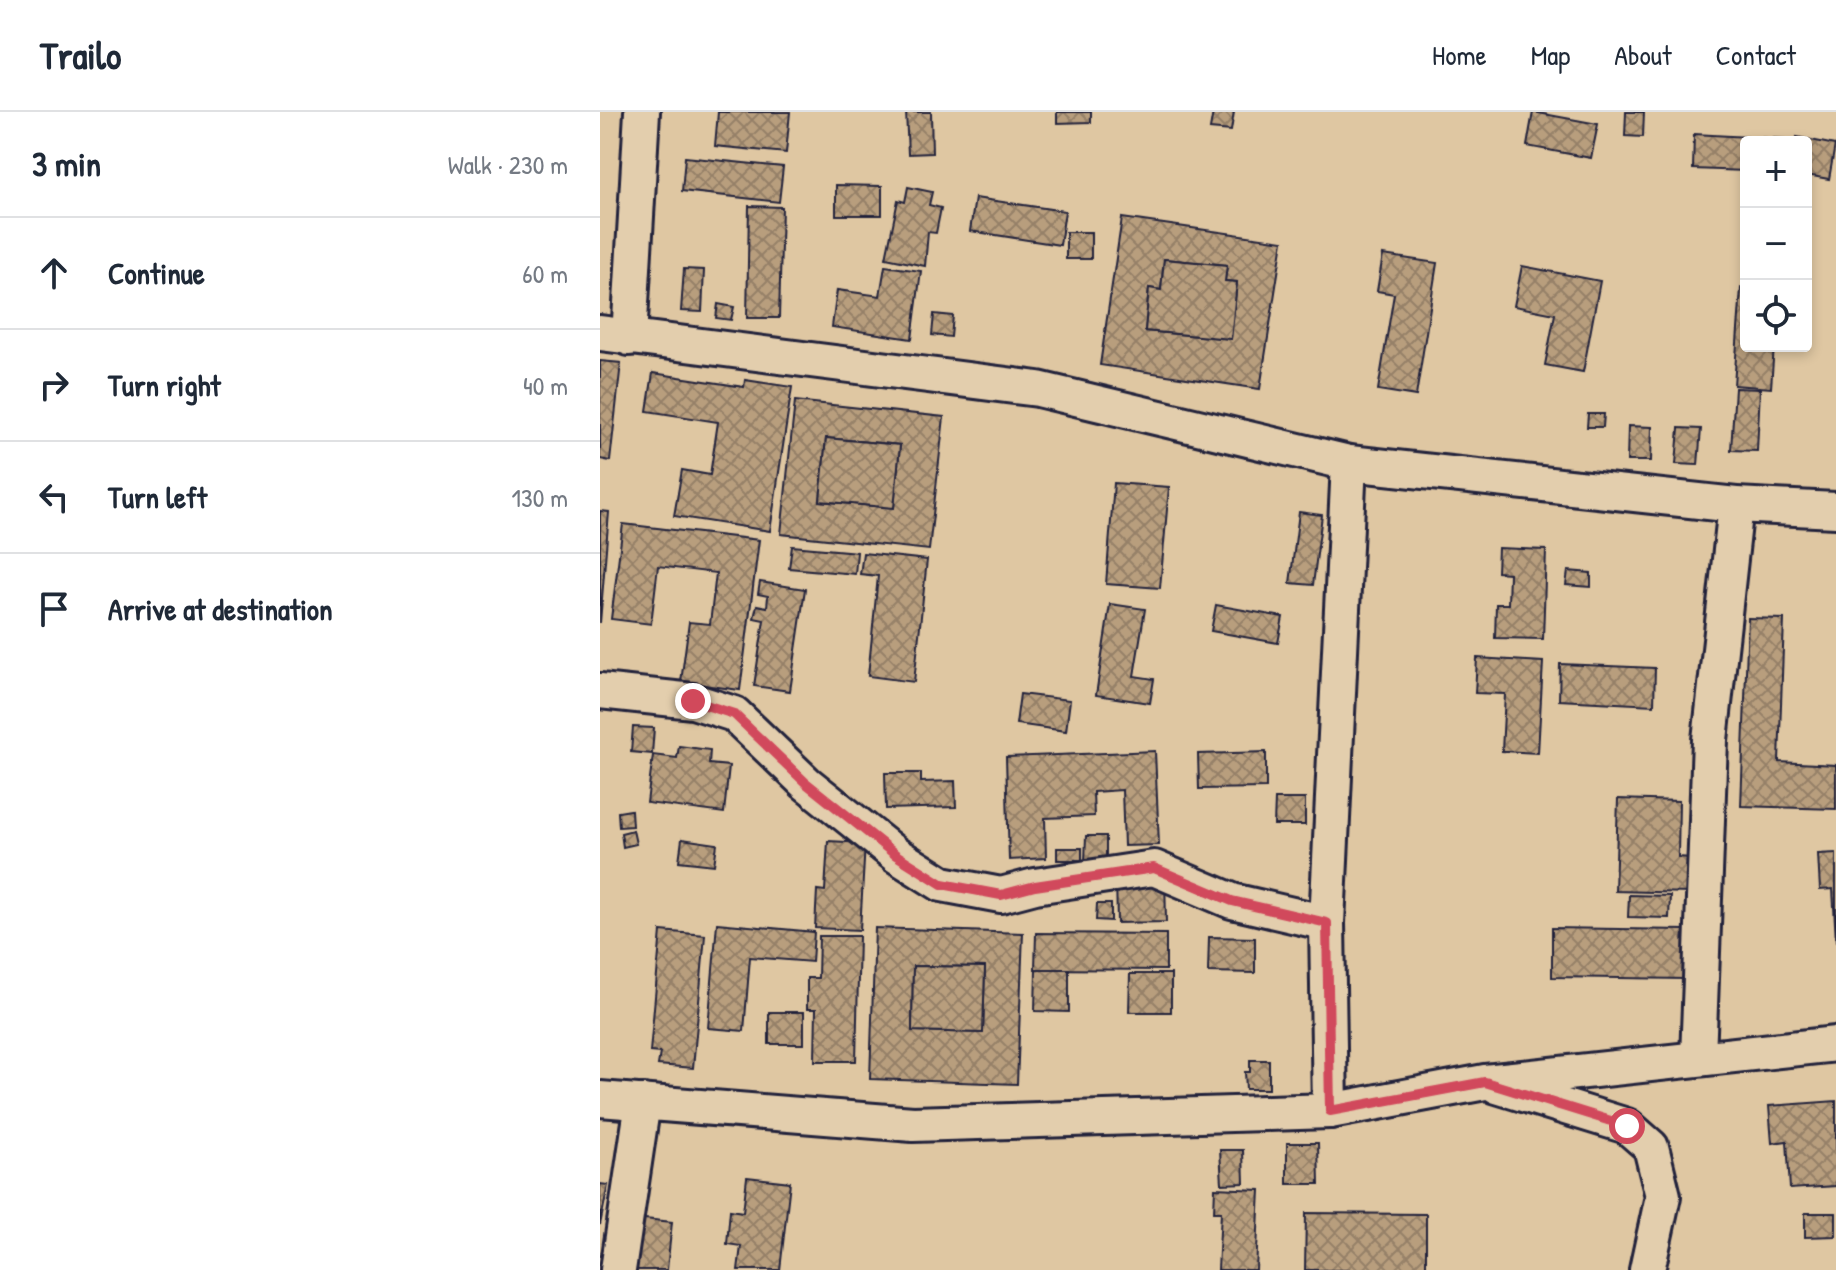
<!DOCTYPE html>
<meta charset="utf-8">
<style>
body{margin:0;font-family:"Patrick Hand",sans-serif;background:#f2f2f3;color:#1f2937}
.controls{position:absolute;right:24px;top:24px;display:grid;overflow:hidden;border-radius:8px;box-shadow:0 4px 12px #0003}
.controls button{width:72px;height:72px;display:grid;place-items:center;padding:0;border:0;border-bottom:2px solid #e0e1e3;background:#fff;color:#1f2937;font:40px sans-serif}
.stop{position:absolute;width:24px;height:24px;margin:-18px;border:6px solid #d1495b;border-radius:50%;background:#fff}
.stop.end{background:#d1495b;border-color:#fff;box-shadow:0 2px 8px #0008}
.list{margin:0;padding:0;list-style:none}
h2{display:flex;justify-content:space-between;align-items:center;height:104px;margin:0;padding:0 32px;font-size:34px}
h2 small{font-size:26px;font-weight:400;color:#747a83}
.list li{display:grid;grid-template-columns:52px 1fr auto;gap:24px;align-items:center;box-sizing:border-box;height:112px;padding:0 32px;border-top:2px solid #e0e1e3}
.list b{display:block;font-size:30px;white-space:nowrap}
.list em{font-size:26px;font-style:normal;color:#747a83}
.icon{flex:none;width:44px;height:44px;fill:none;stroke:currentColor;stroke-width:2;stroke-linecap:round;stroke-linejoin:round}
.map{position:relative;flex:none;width:1236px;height:1158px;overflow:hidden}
header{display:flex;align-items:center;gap:48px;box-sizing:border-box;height:112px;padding:0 40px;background:#fff;border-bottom:2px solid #e0e1e3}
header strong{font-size:38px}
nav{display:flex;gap:44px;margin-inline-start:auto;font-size:28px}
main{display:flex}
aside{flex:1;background:#fff}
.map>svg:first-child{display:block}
</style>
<header>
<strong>Trailo</strong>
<nav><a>Home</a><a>Map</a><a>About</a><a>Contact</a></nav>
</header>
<main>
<aside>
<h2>3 min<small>Walk · 230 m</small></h2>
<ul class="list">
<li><svg class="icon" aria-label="ahead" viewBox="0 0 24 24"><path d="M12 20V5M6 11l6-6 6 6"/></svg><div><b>Continue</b></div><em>60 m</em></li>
<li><svg class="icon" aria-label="right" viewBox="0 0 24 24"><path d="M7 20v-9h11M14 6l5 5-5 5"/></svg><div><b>Turn right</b></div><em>40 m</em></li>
<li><svg class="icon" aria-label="left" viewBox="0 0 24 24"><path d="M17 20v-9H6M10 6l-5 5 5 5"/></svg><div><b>Turn left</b></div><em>130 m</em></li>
<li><svg class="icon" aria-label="arrive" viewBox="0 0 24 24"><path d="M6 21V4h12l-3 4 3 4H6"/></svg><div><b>Arrive at destination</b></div></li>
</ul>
</aside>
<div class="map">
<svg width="1236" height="1158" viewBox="0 0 1236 1158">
<defs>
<pattern id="building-cross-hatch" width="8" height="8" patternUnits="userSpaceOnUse" patternTransform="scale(2)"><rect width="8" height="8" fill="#b89e7d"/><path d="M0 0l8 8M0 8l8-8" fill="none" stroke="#958068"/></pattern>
</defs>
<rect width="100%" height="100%" fill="#dfc7a2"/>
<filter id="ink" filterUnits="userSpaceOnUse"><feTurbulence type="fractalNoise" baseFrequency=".0125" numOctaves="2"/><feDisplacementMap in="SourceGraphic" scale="16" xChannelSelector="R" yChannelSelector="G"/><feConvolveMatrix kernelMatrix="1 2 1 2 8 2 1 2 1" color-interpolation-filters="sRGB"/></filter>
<g filter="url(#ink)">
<g fill="url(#building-cross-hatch)" stroke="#22223b" stroke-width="2" fill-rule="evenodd">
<path d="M118,0H190L186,41L115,34Z"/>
<path d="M306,0H331L332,41L308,42Z"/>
<path d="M457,0H491V10L457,11Z"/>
<path d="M613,0H634L631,19L610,17Z"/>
<path d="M933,0L998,12L991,46L927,34Z"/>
<path d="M1026,0H1044L1043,25L1025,24Z"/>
<path d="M1094,22L1185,27V30H1146V59L1093,57Z"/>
<path d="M1197,25L1235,33L1229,67L1206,63V30H1196Z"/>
<path d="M85,45L183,55L179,90L82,79Z"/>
<path d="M236,73L282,74V103H236Z"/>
<path d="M308,75L332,80L329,93L341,96L336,121L328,120L325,154L286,146L298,88L305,90Z"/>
<path d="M375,86L465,99L460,133L370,119Z"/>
<path d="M149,94L182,95L179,206H147Z"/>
<path d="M522,106L683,129L660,277L500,253ZM564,147L627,153L625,169L637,170L631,227L545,219L549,176L561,178Z"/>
<rect x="466" y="120" width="25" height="27"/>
<path d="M783,143L837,151L816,284L778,278L794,182L777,179Z"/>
<path d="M564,147L627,153L625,169L637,170L631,227L545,219L549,176L561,178Z"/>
<path d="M285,154L321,159L312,227L232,215L237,178L280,184Z"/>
<path d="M922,154L1000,169L983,260L945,253L955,202L914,194Z"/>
<path d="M84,157L104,158L102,200L81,199Z"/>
<path d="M1141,176H1146V234H1174L1171,276L1134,273Z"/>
<path d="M118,192L134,195L131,208L116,206Z"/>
<path d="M334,202L353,204L351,225L332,223Z"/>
<path d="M0,249L21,251L10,349L0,347Z"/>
<path d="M53,261L144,275L145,268L192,275L170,419L74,404L82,358L110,363L118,310L47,299Z"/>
<path d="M1135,276L1160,277L1157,339L1131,338Z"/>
<path d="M195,289L344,305L329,438L181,422ZM226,326L300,333L294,396L220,389Z"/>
<path d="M988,302H1004L1003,315H987Z"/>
<path d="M1028,314L1052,315L1051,349H1027Z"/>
<path d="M1079,316L1101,317L1098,353L1076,352Z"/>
<path d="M226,326L300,333L294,396L220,389Z"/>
<path d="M514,371L569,375L560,476L506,472Z"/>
<path d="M0,399L9,400L0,511Z"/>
<path d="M699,400L722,403L713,473L690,471Z"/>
<path d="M23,412L159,428L140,578L81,570L89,510L110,512L116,461L58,454L51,512L11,507Z"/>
<path d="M192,434L257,440L255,462L189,456Z"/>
<path d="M898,436L946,438L943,527L895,526L896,492H908L909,461L897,460Z"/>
<path d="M263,441L327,448L314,570L268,564L278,464L260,462Z"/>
<path d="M968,459L991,461V475L966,473Z"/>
<path d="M160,470L205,477L190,579L154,574L164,508L154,506L157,493L167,495L168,484L158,482Z"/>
<path d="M510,492L545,497L534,564L554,567L550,591L496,583Z"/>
<path d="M616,493L683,505L678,531L611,519Z"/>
<path d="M1148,506L1184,507L1179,650L1236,653V697L1141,694Z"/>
<path d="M877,546L943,550L938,641L902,639L905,582L875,581Z"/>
<path d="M960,552L1055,556L1054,593L959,588Z"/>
<path d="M420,582L470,588L466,619L416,612Z"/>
<path d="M33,615L54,616L52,642L31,640Z"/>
<path d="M79,634L110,638L109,652L129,654L124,701L47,691L53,643L77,646Z"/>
<path d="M555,639L559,733L524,734L522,678L493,680L494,704L445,706L446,746L409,748L406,645Z"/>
<path d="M666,640V676L599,677L598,642Z"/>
<path d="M285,661H321V670L355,669L356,695L286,697Z"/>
<path d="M675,687H705V713H674Z"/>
<path d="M1018,687L1079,689L1078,745L1091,746L1090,781L1015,779Z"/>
<path d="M31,698L32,714L19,715L18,700Z"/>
<path d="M33,718L36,732L23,735L21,721Z"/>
<path d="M486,724H506V750L485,749Z"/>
<path d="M82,727L117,732L114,753L79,749Z"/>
<path d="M228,729L265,731L260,818L215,816L217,778L225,779Z"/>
<rect x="457" y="736" width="25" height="12"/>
<path d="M1236,741V830L1233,777L1220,778L1218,742Z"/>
<path d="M565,763L566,810L517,811L516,764Z"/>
<path d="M1029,783L1070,784L1069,806L1028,805Z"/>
<path d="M497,792H511V809L496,808Z"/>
<path d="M117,811L214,820L212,850L150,845L144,919L108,916Z"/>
<path d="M275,816L423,821L417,972L270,967ZM313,854L385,855L383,921L312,919Z"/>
<path d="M952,816L1086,818L1085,867L952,865Z"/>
<path d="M61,819L105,823L93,956L58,953L60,941L50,940Z"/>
<path d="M436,821L566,822V858L435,857Z"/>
<path d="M219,824H259L256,949H215L216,897H207V866H218Z"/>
<path d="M609,825L655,826V861L608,860Z"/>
<path d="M313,854L385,855L383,921L312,919Z"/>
<path d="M436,857H469V900L435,899Z"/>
<path d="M530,862H571V900H529Z"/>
<rect x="169" y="900" width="35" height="32"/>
<path d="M650,948H669V977H646L645,960H650Z"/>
<path d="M1236,989V1074L1190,1077L1187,1029L1172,1031L1169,994Z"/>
<path d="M687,1031H718L719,1072H687Z"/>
<path d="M620,1038H643L644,1071L622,1072Z"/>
<path d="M147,1065L190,1070L180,1158H138L141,1134L127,1132L130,1098L143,1100Z"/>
<path d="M0,1072L8,1073L0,1113Z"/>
<path d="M615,1076L660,1078L656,1158H618L621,1100H614Z"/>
<path d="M706,1101L826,1102V1158H705Z"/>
<path d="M1205,1101H1236V1124L1205,1125Z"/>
<path d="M35,1106L72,1110L67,1158H30Z"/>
</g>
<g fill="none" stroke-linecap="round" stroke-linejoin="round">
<defs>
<g id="minor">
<path d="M0,221L438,277L749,351L1136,393L1236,398"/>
<path d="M29,226L42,0"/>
<path d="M0,579L93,589L134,602L206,671L296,743L342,772L401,783L435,774L554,756L632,789L727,811"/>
<path d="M1098,946L1110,628L1136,393"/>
<path d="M897,974L1027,1014L1051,1035L1063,1084L1047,1158"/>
<path d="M0,987L313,1012L730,999L885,970L1236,932"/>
<path d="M730,999L727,811L749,351"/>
<path d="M18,1158L43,990"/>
</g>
</defs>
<use href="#minor" stroke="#22223b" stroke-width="40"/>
<use href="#minor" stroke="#e3cead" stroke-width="34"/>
</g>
</g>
<g fill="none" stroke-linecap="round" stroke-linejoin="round" filter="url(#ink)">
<path stroke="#d1495b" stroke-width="10" d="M93,589L134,602L206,671L296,743L342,772L401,783L435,774L554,756L632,789L727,811L730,999L885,970L1027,1014"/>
</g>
</svg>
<div class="controls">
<button>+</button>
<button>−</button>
<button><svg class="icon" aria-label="locate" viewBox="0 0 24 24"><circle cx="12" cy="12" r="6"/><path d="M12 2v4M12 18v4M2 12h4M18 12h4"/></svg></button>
</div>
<div class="stop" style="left:1027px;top:1014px"></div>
<div class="stop end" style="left:93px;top:589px"></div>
</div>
</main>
